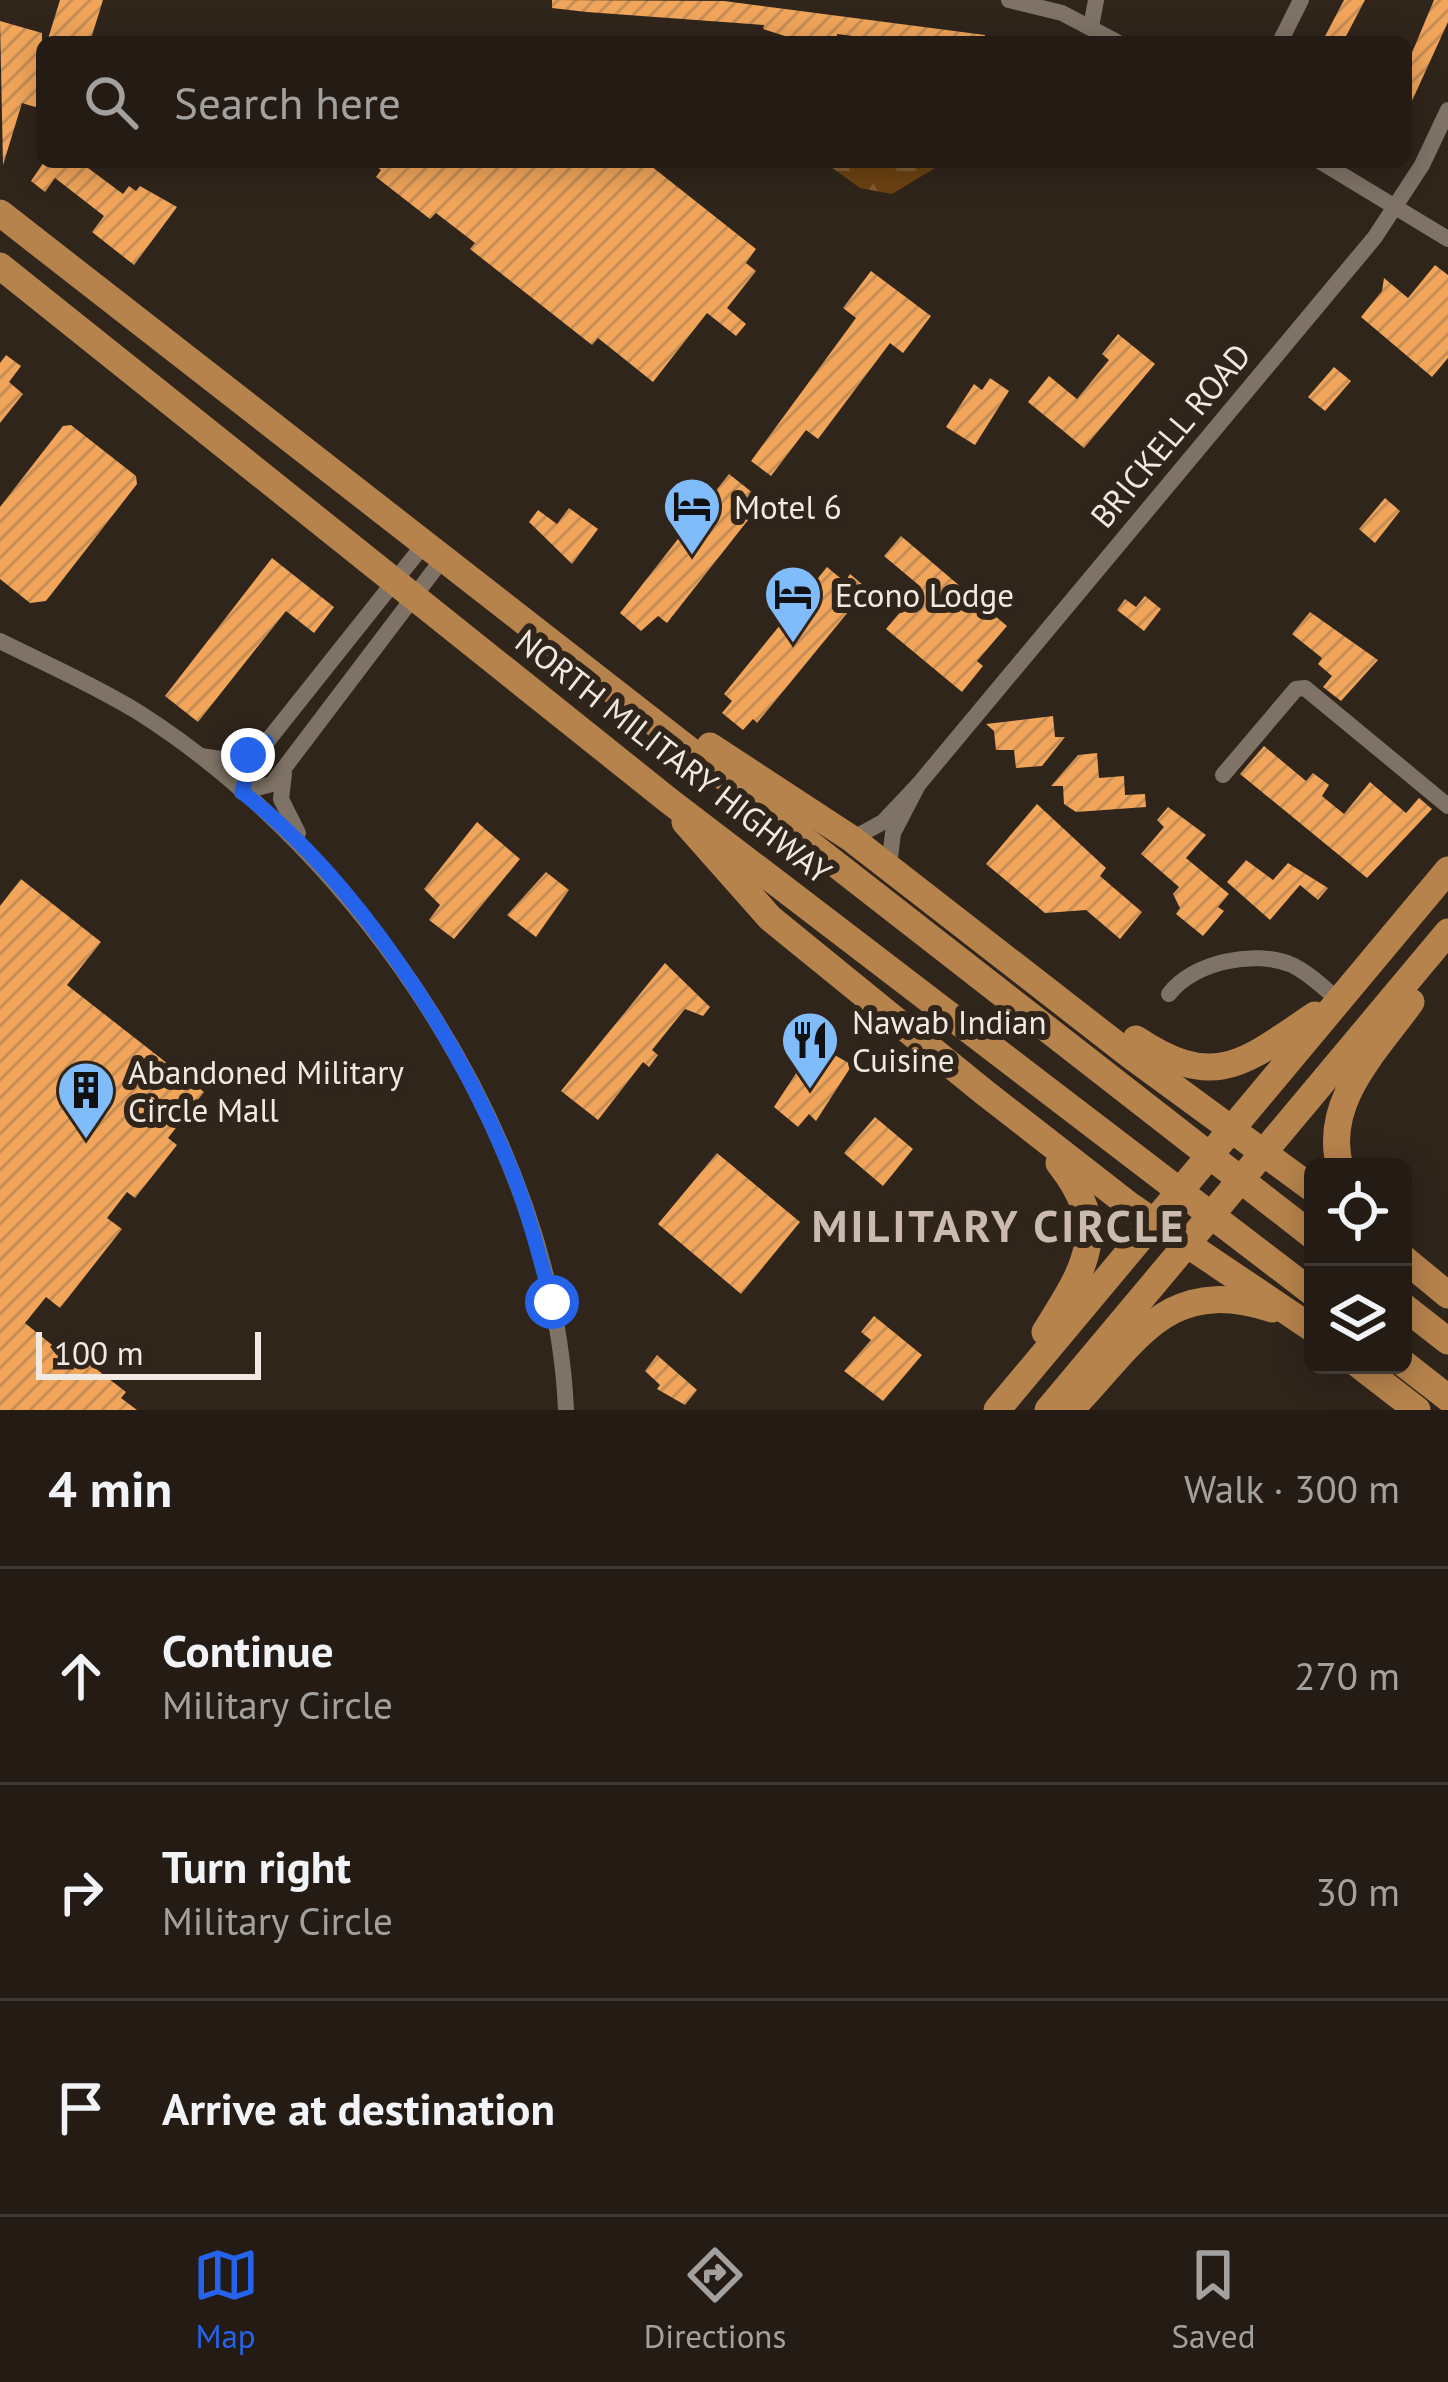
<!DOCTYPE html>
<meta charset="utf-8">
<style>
body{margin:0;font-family:"PT Sans",sans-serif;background:#302922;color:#f1f3f6}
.controls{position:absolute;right:36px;bottom:36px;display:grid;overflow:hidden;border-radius:18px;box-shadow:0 6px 30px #0003}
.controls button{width:108px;height:108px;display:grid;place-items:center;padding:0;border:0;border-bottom:3px solid #413a34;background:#241c14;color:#f1f3f6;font:60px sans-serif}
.scale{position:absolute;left:36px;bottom:30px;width:225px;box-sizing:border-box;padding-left:12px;border:6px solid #f1e9e3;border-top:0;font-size:33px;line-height:42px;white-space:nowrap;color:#f1e9e3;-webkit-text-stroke:9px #30251b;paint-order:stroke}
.stop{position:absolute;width:36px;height:36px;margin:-27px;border:9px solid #2563eb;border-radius:50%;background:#fff}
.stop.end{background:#2563eb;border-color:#fff;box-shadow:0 3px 12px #0008}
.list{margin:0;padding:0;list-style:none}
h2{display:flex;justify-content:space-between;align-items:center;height:156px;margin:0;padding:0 48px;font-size:51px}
h2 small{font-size:39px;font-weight:400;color:#a3a1a0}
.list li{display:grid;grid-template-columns:78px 1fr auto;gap:36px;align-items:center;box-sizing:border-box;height:216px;padding:0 48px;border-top:3px solid #413a34}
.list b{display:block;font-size:45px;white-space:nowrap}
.list p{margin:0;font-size:39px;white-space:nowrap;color:#a3a1a0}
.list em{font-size:39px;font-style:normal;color:#a3a1a0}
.icon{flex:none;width:66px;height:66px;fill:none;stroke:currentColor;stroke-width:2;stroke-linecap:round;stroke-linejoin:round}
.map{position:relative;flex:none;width:1448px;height:1410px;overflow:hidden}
.search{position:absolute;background:#241c14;box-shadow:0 6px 30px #0003;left:36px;right:36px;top:36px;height:132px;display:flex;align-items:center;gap:30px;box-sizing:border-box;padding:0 42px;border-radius:18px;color:#a3a1a0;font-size:45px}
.sheet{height:804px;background:#241c14}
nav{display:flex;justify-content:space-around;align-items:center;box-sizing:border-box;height:168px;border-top:3px solid #413a34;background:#241c14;font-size:33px;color:#a3a1a0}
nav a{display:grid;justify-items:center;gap:6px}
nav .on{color:#2563eb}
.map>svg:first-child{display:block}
</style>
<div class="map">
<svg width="1448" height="1410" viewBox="0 0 1448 1410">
<defs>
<pattern id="forest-firs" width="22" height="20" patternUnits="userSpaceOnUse" patternTransform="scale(3)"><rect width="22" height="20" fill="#6c4212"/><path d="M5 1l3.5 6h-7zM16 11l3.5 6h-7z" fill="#815d34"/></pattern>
<pattern id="building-hatch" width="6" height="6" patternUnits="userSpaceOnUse" patternTransform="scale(3)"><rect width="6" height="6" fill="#f0a55a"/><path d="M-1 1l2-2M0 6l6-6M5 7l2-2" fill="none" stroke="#c68d54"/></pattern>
</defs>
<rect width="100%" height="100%" fill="#30251b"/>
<path fill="url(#forest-firs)" d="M824,162H945L892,194L860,188Z"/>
<g fill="url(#building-hatch)">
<path d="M60,0H103L90,42H47Z"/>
<path d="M552,0L724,1L985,35L984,42H861V37L837,34V40L791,38L763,29L764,25L587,12L552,8Z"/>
<path d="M1344,0H1365L1343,42H1322Z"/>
<path d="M1434,0H1448V22L1406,114V67Z"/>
<path d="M0,21L42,33V102L35,107L22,103L3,165Z"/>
<path d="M44,162H80L123,194L129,186L136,191L140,186L177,207L134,265L92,232L104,216L55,178L45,192L31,181Z"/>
<path d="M371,162H646L756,249L746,263L756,271L727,308L746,324L736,336L707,313L653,382L598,338L592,345L470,249L475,243L436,213L430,219L376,177L381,170Z"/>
<path d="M1435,265L1448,275V358L1432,377L1361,317L1382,291L1384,278L1408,298Z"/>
<path d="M871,271L931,316L903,353L890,343L818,439L806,430L771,476L751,461L856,318L843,308Z"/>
<path d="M1118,334L1155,364L1084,448L1028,402L1049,376L1077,399L1109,360L1102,354Z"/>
<path d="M6,355L21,366L9,382L23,394L0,423V363Z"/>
<path d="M1334,367L1351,381L1325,411L1308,397Z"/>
<path d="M990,378L1009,391L975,445L946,427L974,384L982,390Z"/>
<path d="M71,425L136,476L137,484L46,601L30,603L0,579V507L63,426Z"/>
<path d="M729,474L763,501L667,623L658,616L641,631L620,613Z"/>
<path d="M1385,498L1400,511L1375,543L1359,529Z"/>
<path d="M569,508L598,529L572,564L529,522L538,510L557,524Z"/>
<path d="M901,536L1007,626L977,661L983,666L962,692L886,629L921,587L884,556Z"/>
<path d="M272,558L334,607L314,633L286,611L198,722L165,696Z"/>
<path d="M827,567L845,582L850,574L863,585L858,592L862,595L757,723L753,719L743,730L722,713L732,701L724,694Z"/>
<path d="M1145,596L1161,609L1144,631L1117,610L1125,599L1136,607Z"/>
<path d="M1310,612L1378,660L1341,701L1323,687L1332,676L1318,664L1322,658L1292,634Z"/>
<path d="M1053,716L1055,737H1065L1042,766L1016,768L1014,750H996L994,731L986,724Z"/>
<path d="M1264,746L1306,781L1313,773L1329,785L1322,796L1344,814L1370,782L1406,813L1419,798L1432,809L1367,878L1240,774Z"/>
<path d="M1097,753L1099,778L1124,776L1125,795L1145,794L1146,807L1076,812L1064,804L1063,786H1051L1078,755Z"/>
<path d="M1037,804L1106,868L1100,876L1142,912L1120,939L1086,910L1045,913L986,864Z"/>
<path d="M1168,807L1206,835L1186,858L1229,894L1218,907L1224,911L1203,936L1176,914L1180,908L1173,894L1179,887L1141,854L1164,827L1157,820Z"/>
<path d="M477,822L520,859L454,939L429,920L440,905L424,889Z"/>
<path d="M1246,860L1273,880L1288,863L1328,888L1318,900L1300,885L1270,920L1227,882Z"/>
<path d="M546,872L569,890L536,937L507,915Z"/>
<path d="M21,879L101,942L67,985L204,1092L168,1138L177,1145L135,1198L127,1192L107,1218L122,1229L60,1308L46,1297L25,1323L73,1362L78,1355L126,1392L121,1398L137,1410H0V906Z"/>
<path d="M665,963L710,1007L703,1016L685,1009L652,1050L658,1055L649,1067L643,1062L598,1120L561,1091Z"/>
<path d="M826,1050L852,1065L816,1121L809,1114L798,1127L774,1107L804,1061H817Z"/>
<path d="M875,1117L913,1149L883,1186L844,1153Z"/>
<path d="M717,1153L800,1222L741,1294L658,1224Z"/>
<path d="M874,1316L922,1355L883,1401L844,1371L871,1340L861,1332Z"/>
<path d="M657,1355L697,1390L685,1405L657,1389L660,1385L645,1371Z"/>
</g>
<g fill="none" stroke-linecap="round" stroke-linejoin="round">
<g stroke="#7f7266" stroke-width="16">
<path d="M1009,0L1062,13L1117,42"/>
<path d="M1091,27L1096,0"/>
<path d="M1280,42L1301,0"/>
<path d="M1321,162L1448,239"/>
<path d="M425,543L250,763L242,792L272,784L444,557"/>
<path d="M0,641C46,664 94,685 138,712C362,854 554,1141 566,1410"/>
<path d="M201,756L233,761L255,750"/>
<path d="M284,774L281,799L298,833"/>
<path d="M1223,775L1296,689L1305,688L1448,806"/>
<path d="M918,785L1375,237L1422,165L1448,110"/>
<path d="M852,839L883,822L918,785L893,833L889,866"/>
<path d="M1169,994C1193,962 1255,949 1292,965C1309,973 1324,988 1338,1000"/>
</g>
<g stroke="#b7834c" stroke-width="27">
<path d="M0,213L1313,1236"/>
<path d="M0,266L668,800L1313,1293"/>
<path d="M710,746L852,839L1130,1055L1313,1189"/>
<path d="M685,822L770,918L984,1092L1129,1205L1313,1329"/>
<path d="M1136,1039C1215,1092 1245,1062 1315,1015"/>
<path d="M1340,1167C1322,1102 1376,1051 1411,1002"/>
<path d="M1403,1258L1448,1295"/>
<path d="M1403,1306L1448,1341"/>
<path d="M1045,1332C1085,1268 1112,1230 1059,1163"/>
<path d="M1403,1363L1448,1398"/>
<path d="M1359,1365L1417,1410"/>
<path d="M1073,1407C1138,1339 1168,1275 1272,1309"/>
<path d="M997,1410L1448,870"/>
<path d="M1048,1410L1448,932"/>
</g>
</g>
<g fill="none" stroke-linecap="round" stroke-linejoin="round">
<path stroke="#2563eb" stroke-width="15" d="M248,755L266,742L250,763L242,792C354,878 454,1032 508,1162C527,1206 539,1255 552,1302"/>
</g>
<defs>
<symbol id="hotel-pin" viewBox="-11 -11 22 30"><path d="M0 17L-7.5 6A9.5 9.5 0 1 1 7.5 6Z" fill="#81bcfa" stroke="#30251b"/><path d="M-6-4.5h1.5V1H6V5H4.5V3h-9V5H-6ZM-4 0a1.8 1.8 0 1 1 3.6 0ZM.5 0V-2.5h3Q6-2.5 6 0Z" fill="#111"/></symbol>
<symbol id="restaurant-pin" viewBox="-11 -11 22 30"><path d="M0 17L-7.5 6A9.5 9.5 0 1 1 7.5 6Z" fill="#81bcfa" stroke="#30251b"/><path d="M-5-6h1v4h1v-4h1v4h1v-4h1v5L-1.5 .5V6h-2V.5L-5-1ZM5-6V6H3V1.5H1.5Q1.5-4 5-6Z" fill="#111"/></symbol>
<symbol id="building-pin" viewBox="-11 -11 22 30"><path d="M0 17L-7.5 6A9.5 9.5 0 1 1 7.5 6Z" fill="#81bcfa" stroke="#30251b"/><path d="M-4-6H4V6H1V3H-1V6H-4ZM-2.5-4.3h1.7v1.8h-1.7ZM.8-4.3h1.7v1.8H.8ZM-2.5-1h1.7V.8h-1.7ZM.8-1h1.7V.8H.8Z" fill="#111"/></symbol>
</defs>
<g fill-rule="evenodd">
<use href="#hotel-pin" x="659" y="473" width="66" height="90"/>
<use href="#hotel-pin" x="760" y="561" width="66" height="90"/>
<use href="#restaurant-pin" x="777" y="1007" width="66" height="90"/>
<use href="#building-pin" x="53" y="1057" width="66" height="90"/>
</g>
<g text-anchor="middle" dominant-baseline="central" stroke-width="12" stroke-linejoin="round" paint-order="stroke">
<g font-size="33" fill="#f1e9e3" stroke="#30251b">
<text transform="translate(1170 435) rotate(-50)">BRICKELL ROAD</text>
<text transform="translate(674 756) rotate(38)">NORTH MILITARY HIGHWAY</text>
</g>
<g font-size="33" fill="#f1e9e3" stroke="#30251b" text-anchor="start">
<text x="734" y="506">Motel 6</text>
<text x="835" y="594">Econo Lodge</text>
<text x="852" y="1021">Nawab Indian<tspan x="852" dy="38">Cuisine</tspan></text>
<text x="128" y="1071">Abandoned Military<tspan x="128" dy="38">Circle Mall</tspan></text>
</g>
<g font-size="45" font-weight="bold" letter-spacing="3" fill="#cabbae" stroke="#30251b">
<text x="999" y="1225">MILITARY CIRCLE</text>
</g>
</g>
</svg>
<div class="controls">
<button><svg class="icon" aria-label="locate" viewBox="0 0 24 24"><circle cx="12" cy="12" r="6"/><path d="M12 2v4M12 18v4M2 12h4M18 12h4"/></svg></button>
<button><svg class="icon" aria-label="layers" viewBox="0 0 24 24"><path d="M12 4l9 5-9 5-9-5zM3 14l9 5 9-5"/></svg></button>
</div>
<div class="scale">100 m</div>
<div class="stop" style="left:552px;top:1302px"></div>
<div class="stop end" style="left:248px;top:755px"></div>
<div class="search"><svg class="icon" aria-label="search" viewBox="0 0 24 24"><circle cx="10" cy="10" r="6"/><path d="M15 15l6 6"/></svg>Search here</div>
</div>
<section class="sheet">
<h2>4 min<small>Walk · 300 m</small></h2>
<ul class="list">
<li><svg class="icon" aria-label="ahead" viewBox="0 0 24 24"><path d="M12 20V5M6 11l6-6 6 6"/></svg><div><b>Continue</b><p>Military Circle</p></div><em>270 m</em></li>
<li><svg class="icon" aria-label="right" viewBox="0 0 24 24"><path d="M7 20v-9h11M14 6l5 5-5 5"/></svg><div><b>Turn right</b><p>Military Circle</p></div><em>30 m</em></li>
<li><svg class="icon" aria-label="arrive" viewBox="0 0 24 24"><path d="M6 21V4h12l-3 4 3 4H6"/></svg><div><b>Arrive at destination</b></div></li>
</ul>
</section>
<nav>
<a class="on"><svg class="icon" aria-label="map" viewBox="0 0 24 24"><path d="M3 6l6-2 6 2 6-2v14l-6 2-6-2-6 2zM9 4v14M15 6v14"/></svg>Map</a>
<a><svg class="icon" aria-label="directions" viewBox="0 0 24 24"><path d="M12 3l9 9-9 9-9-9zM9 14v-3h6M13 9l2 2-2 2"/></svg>Directions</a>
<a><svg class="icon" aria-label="saved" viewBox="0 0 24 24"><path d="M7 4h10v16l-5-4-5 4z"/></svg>Saved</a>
</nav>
